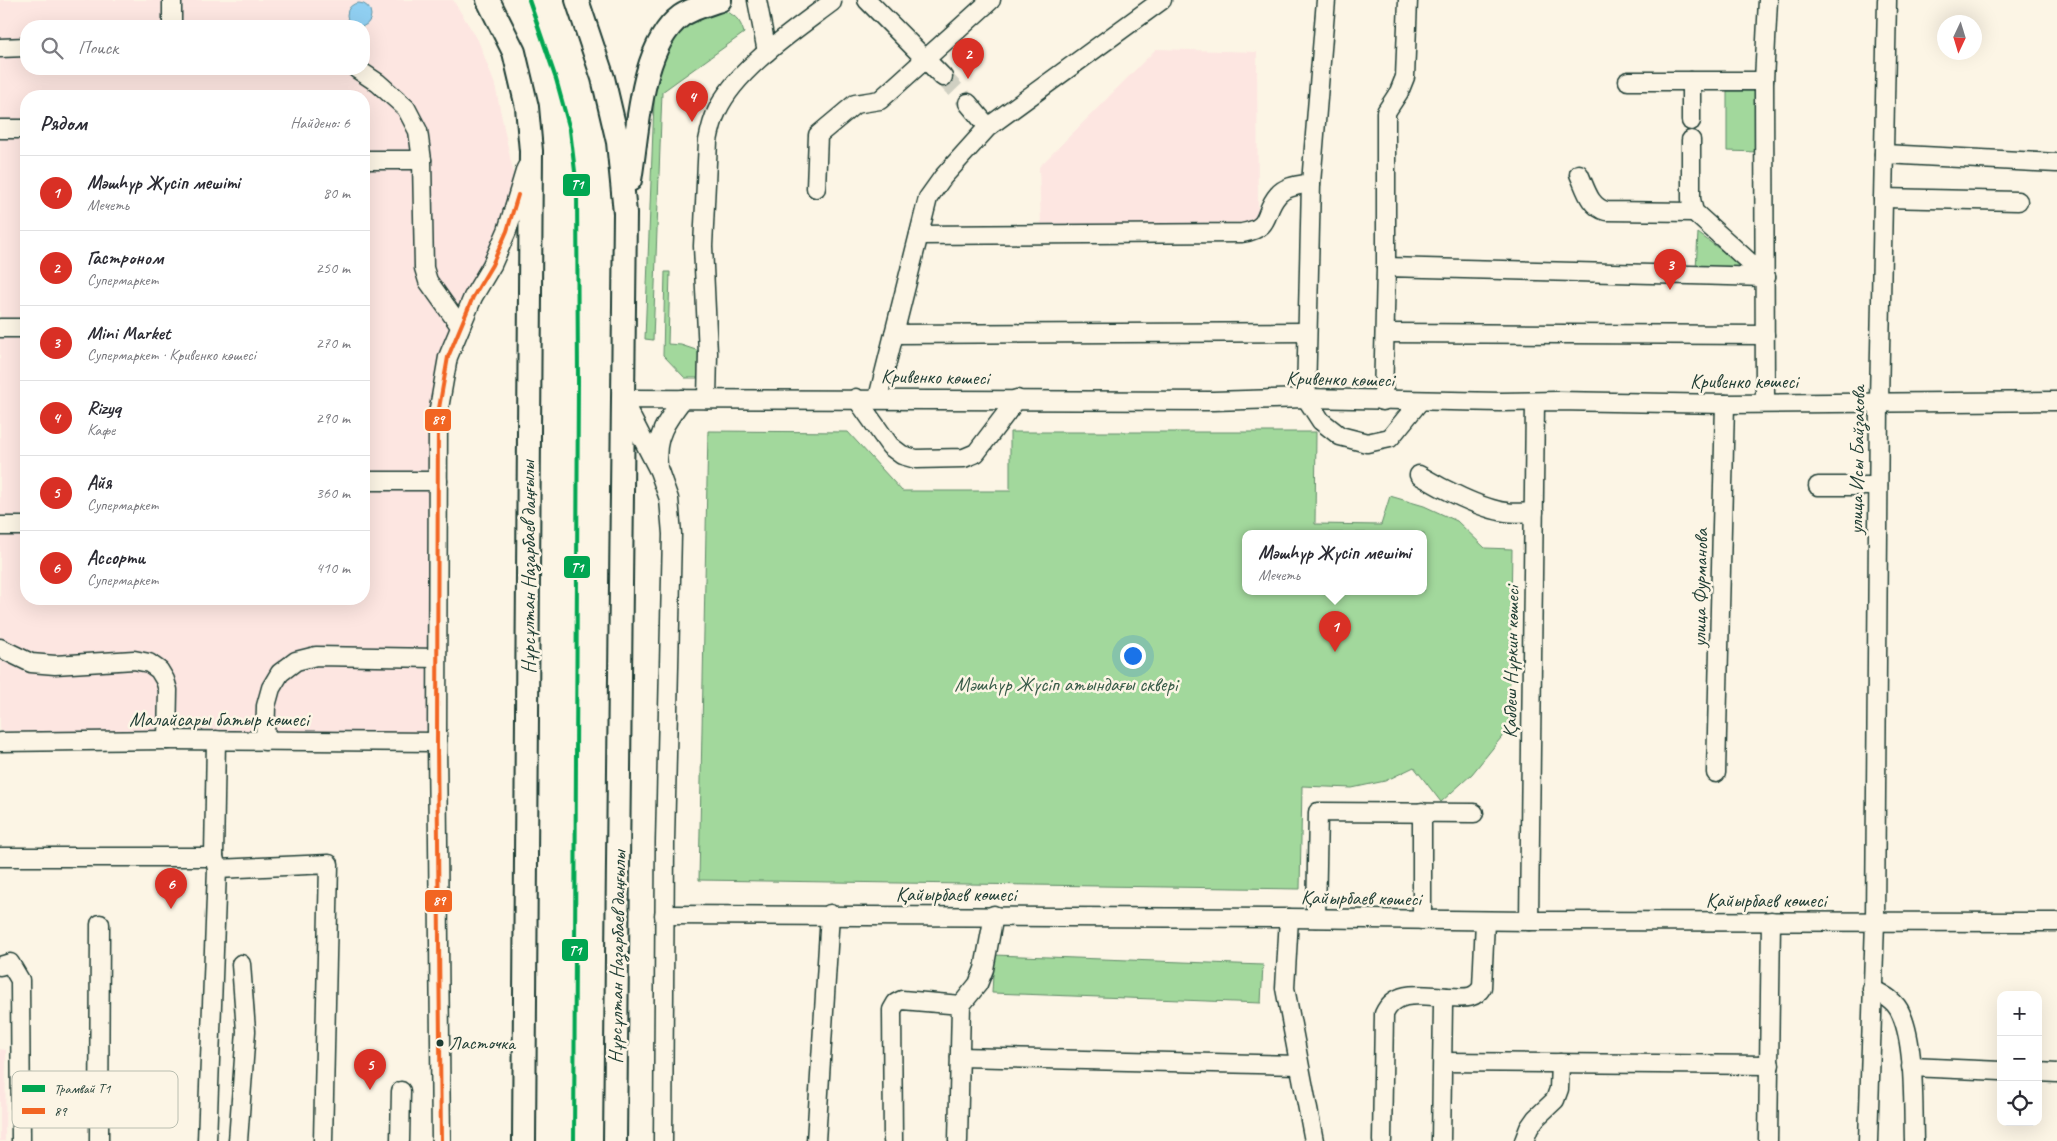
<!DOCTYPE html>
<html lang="ru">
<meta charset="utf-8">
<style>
body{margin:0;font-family:Caveat,sans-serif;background:#f7f7f7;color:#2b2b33}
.controls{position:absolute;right:15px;bottom:15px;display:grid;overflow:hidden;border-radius:10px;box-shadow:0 5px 20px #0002}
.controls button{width:45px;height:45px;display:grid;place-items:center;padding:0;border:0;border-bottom:1px solid #e1e1e2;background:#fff;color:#2b2b33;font:25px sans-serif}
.compass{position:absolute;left:1937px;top:15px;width:45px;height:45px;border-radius:50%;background:#fff;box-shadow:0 5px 20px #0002;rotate:184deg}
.you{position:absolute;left:1132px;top:655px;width:18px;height:18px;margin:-12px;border:4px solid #fff;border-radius:50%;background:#1a73e8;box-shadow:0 0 0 8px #1a73e833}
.badge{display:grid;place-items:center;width:32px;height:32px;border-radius:50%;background:#d93025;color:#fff;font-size:16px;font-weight:700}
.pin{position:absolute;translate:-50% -41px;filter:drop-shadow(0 1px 2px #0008)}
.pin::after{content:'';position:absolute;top:26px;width:18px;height:15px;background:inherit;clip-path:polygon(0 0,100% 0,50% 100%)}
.popup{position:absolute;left:1242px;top:530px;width:185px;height:65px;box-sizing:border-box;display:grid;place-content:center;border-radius:10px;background:#fff;filter:drop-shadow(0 1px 4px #0005);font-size:16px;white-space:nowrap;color:#7c7c81}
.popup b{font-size:19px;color:#2b2b33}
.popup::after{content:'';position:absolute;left:50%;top:100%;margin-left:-10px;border:10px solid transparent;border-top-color:#fff}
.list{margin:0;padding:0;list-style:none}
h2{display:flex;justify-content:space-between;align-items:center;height:65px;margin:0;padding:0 20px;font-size:21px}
h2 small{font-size:16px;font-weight:400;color:#7c7c81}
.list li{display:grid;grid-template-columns:32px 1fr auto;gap:15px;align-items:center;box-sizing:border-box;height:75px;padding:0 20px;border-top:1px solid #e1e1e2}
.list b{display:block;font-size:19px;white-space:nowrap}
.list p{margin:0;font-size:16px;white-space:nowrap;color:#7c7c81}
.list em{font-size:16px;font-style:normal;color:#7c7c81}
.icon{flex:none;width:28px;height:28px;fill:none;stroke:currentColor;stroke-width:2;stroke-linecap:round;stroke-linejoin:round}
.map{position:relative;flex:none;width:2057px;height:1141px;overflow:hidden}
.search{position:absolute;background:#fff;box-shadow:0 5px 20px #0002;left:20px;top:20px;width:350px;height:55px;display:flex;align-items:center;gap:12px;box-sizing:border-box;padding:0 18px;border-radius:20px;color:#7c7c81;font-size:19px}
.panel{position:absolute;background:#fff;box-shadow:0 5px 20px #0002;left:20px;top:90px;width:350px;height:515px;border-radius:20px}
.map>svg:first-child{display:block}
</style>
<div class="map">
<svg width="2057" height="1141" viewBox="0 0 2057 1141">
<rect width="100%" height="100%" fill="#fcf5e5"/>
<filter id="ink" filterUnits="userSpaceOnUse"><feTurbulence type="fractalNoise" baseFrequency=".02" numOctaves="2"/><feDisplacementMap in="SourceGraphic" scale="10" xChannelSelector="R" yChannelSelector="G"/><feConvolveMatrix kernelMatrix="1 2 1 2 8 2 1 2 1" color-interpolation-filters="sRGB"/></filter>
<g filter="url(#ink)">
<g fill="#fde6e1" fill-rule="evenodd">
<path d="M0,0H453L478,40L495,85L513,171V191L509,210L442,352L431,725L423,732L417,734L0,731ZM26,26H364V69H26ZM26,96H364V599H26Z"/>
<path d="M1156,49L1257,52L1258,222L1041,225L1039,167Z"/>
<path d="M0,1049L6,1050L5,1141H0Z"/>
</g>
<g fill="#a2d89c" stroke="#608a68" fill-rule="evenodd">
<path d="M719,10C734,13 740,19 744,33L662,92L653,340L645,339L655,76L679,28Z"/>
<path d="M1727,91H1758V152L1727,151Z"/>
<path d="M1698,233L1749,271L1696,269Z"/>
<path d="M665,272H670L668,344L681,345L699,351L703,357L702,378H685L663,355Z"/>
<path d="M708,431L848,432L902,491H1010V432H1316L1315,524L1381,525L1390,496L1424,506L1457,521L1485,548L1512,549L1509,728L1472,774L1441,802L1414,767L1385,781L1352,788L1302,786L1300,889L699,880ZM1424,533V591H1246V533Z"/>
<path d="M994,955L1263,965L1261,1003L992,993Z"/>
</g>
<circle fill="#90cff1" stroke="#6395a5" cx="359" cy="15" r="12"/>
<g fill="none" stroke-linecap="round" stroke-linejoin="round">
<path stroke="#d0d0c2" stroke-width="18" stroke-dasharray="18 9" stroke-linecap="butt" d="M943,77L968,103"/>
<defs>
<g id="minor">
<path d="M172,0V26"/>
<path d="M757,0L767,52"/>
<path d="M867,0L943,77"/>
<path d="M1326,0L1311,183L1306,398L1321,421L1340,436L1367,443L1390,438L1420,401"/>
<path d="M0,48L26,47"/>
<path d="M357,69L378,83L406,108L418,131L422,160L424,268L428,281L460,326"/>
<path d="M1628,81H1764"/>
<path d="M1691,81V121"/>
<path d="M968,103L988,127"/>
<path d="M0,129H26"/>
<path d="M1691,140V199L1694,212L1766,277"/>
<path d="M1884,154L2057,163"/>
<path d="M364,160H422"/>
<path d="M1579,174C1586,189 1589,206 1606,211L1694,212"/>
<path d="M816,188L818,135L855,104L880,100L991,0"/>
<path d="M1883,198L2018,201"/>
<path d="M919,235L1242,233C1273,228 1262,213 1278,195C1285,186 1300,185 1311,183"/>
<path d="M1386,267V112L1399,92L1405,77L1408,0"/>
<path d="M0,328H26"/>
<path d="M1386,333L1765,335"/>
<path d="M894,334L1307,332"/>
<path d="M856,398L890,446L902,455L916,459L964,458L976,453L1017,399"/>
<path d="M878,398L928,198L943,177L988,127L1162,0"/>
<path d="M707,399L708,353L703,246L708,141C710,131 712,121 717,111C736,69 795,30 832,2"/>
<path d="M1383,401L1386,267L1766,277"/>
<path d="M1765,403L1764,81L1768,0"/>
<path d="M658,465C654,437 667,420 683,399"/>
<path d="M1419,475C1441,488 1481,509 1506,512C1515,514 1525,512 1534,512"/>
<path d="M364,481H438"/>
<path d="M1818,486H1878"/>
<path d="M0,526H26"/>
<path d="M0,648L31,663L55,665L134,660L149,663L159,670L165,680L168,690L167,740"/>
<path d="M265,741L266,706L271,688L280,673L296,661L316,656L437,658"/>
<path d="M0,742L167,740L437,742"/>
<path d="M1716,773L1725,404"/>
<path d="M0,857H214L217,869L207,1141"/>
<path d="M214,857L216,740"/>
<path d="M217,869L329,864L323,1141"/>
<path d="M664,915L1289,918L1529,921L2057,922"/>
<path d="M1289,918L1285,988L1314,1141"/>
<path d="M1316,918L1318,812L1474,813"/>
<path d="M1422,920V812"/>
<path d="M1529,921L1535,402"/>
<path d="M0,966L10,963L20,980L21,1141"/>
<path d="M1872,989C1884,995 1896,1001 1901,1014C1915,1044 1913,1107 1914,1141"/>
<path d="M960,1057L1299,1065"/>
<path d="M1443,1062L1770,1065"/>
<path d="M1911,1067L2001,1071"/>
<path d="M2038,1072L2057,1073"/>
<path d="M99,1141L100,924"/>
<path d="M238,1141L246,1031L241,964"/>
<path d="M400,1141L401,1091"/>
<path d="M441,1141L437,742L438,414L448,357L473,297L492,265L507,231L526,168"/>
<path d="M663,1141L665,842L672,534L669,499L659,471L622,399L1213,401L1306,398L1500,402L1557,401L1725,404L2057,401"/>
<path d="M816,1141L830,914"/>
<path d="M893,1141L892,1010L896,1003L902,1000L961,1005L978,984L984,969L994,915"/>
<path d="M958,1141L961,1005"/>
<path d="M1382,1141L1384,1014C1396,988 1423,996 1447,997"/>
<path d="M1441,1141L1443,1004L1447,997C1462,997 1474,1001 1482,987L1485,921"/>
<path d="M1524,1141L1529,1128L1536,1118L1555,1100L1559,1089L1560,1063"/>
<path d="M1768,1141L1771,921"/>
<path d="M1868,1141L1875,921L1879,401L1887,0"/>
</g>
<g id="major">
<path d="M488,0L514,52L527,107L531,151L524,1141"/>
<path d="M577,0L603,78L618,142L625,213L615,1141"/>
<path d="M630,180C638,133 640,46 681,16C691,9 708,4 720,0"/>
</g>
</defs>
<use href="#minor" stroke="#1f3d34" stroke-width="21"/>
<use href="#major" stroke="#1f3d34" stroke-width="26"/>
<use href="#minor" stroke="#fcf5e5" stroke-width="18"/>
<use href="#major" stroke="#fcf5e5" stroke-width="22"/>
<defs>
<path id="bus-1" d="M441,1141L437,742L438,414L448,357L473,297L492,265L507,231L518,195"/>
</defs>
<use href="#bus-1" stroke="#fcf5e5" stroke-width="8"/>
<use href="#bus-1" stroke="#f26522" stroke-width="4"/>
<defs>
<path id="tram-1" d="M529,0L556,79L570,130L577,188L578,381L574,1141"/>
</defs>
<use href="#tram-1" stroke="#fcf5e5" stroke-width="8"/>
<use href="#tram-1" stroke="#00a651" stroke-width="4"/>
</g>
</g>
<circle fill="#1f3d34" stroke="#fcf5e5" stroke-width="2" cx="440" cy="1043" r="4.5"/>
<g text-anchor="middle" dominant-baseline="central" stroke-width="5" stroke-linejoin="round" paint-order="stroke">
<g font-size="19" fill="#1f3d34" stroke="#fcf5e5" text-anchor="start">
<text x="449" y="1043">Ласточка</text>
</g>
<g font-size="20" fill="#1f3d34" stroke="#fcf5e5">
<text transform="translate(935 377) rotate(1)">Кривенко көшесі</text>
<text transform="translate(1340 379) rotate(1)">Кривенко көшесі</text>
<text x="1744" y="381">Кривенко көшесі</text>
<text transform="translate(1857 460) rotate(-89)">улица Исы Байзакова</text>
<text transform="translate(528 567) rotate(-90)">Нұрсұлтан Назарбаев даңғылы</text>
<text transform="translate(1700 588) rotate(-89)">улица Фурманова</text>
<text transform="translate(1511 662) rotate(-89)">Қабдеш Нұркин көшесі</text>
<text x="219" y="719">Малайсары батыр көшесі</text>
<text x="956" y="894">Қайырбаев көшесі</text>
<text transform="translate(1361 898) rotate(1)">Қайырбаев көшесі</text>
<text x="1766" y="900">Қайырбаев көшесі</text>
<text transform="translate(617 957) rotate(-89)">Нұрсұлтан Назарбаев даңғылы</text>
</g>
<g font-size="20" fill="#395c49" stroke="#fcf5e5">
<text x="1066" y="684">Мәшһүр Жүсіп атындағы сквері</text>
</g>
</g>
<rect x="12" y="1071" width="166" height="57" rx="8" fill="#fcf5e5" stroke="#babeb0" stroke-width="1"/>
<rect x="22" y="1085" width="23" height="7" fill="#00a651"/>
<rect x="22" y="1108" width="23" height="6" fill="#f26522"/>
<g font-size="14" fill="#1f3d34">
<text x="54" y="1093">Трамвай T1</text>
<text x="54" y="1116">89</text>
</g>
<g stroke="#fcf5e5" stroke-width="2">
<rect x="562" y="173" width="29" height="24" rx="5" fill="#00a651"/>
<rect x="424" y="408" width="28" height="24" rx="5" fill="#f26522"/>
<rect x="563" y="555" width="28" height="24" rx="5" fill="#00a651"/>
<rect x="424" y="889" width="29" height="24" rx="5" fill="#f26522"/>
<rect x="561" y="938" width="28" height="24" rx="5" fill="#00a651"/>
</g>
<g font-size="14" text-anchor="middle" font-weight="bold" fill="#fff">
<text x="577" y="189">T1</text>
<text x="438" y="424">89</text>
<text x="577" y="572">T1</text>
<text x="439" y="905">89</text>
<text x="575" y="955">T1</text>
</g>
</svg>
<div class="controls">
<button>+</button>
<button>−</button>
<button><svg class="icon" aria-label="locate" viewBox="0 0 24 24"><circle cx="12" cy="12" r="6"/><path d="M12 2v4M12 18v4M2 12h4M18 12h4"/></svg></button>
</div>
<svg class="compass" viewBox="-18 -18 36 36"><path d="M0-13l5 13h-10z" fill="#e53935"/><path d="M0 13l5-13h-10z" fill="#7c7c81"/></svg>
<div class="you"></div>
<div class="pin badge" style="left:1335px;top:652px">1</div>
<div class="popup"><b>Мәшһүр Жүсіп мешіті</b>Мечеть</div>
<div class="pin badge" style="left:968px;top:79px">2</div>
<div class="pin badge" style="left:1670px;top:290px">3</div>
<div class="pin badge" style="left:692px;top:122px">4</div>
<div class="pin badge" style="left:370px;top:1090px">5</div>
<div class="pin badge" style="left:171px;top:909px">6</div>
<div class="search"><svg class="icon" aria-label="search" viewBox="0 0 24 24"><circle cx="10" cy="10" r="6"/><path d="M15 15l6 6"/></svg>Поиск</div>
<section class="panel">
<h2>Рядом<small>Найдено: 6</small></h2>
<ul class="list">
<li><span class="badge">1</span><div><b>Мәшһүр Жүсіп мешіті</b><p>Мечеть</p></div><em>80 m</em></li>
<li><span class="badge">2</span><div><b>Гастроном</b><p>Супермаркет</p></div><em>250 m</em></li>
<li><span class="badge">3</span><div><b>Mini Market</b><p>Супермаркет · Кривенко көшесі</p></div><em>270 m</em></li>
<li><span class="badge">4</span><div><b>Rizyq</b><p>Кафе</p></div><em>290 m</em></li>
<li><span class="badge">5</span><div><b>Айя</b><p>Супермаркет</p></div><em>360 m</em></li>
<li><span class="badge">6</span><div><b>Ассорти</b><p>Супермаркет</p></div><em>410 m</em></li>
</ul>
</section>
</div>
